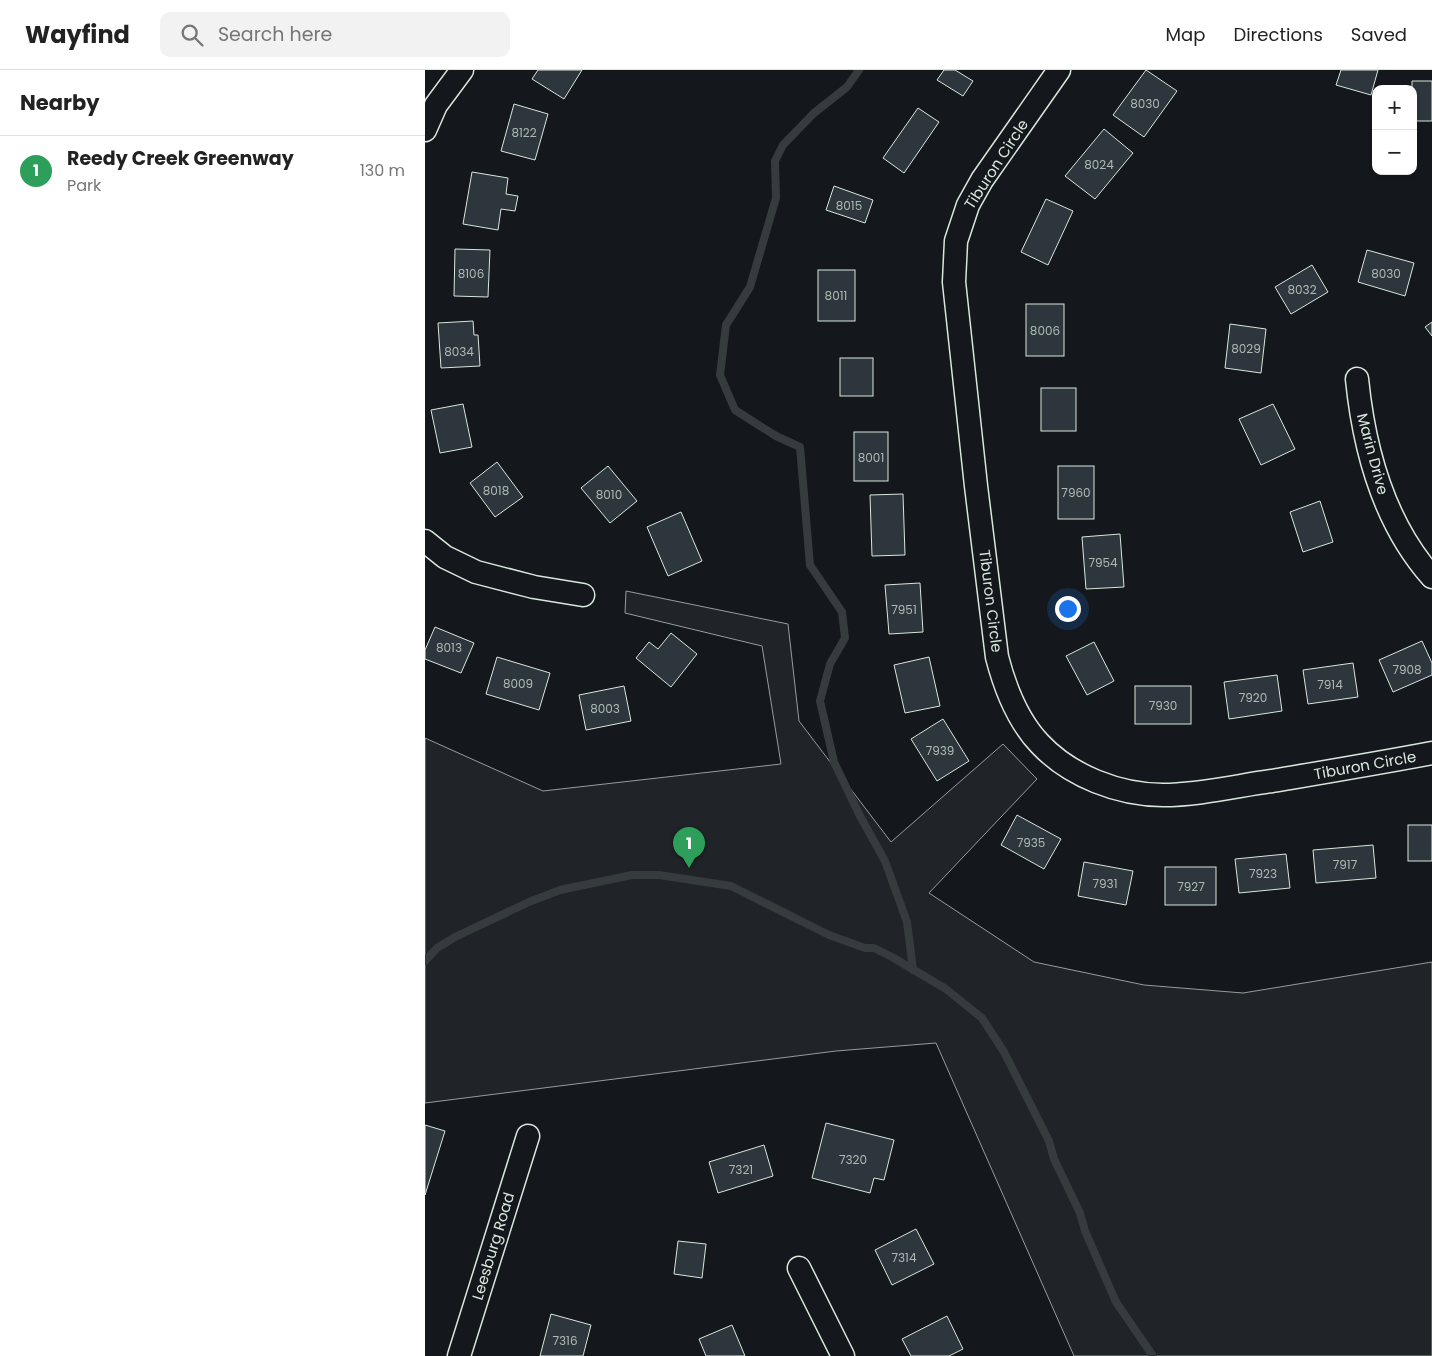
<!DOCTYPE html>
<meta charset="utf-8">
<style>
body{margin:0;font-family:Poppins,sans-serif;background:#f2f2f2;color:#222}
.controls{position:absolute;right:15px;top:15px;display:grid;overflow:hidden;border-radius:10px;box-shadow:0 1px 4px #0004}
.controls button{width:45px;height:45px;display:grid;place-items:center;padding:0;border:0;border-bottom:1px solid #e0e0e0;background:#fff;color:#222;font:25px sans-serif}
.you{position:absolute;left:642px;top:538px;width:18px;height:18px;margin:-12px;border:4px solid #fff;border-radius:50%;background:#1a73e8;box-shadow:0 0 0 8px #1a73e833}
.badge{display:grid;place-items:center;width:32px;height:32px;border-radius:50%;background:#b45309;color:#fff;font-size:16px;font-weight:700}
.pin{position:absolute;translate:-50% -41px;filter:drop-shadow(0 1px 2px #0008)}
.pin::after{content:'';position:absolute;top:26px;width:18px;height:15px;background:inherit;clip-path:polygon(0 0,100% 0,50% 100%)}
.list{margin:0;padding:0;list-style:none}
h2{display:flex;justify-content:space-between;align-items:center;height:65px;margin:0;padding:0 20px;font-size:21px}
h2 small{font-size:16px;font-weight:400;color:#767676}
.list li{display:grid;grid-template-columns:32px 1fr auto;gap:15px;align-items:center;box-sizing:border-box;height:70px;padding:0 20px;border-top:1px solid #e0e0e0}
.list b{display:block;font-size:19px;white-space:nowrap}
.list p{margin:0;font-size:16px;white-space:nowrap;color:#767676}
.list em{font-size:16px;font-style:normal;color:#767676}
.icon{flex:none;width:28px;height:28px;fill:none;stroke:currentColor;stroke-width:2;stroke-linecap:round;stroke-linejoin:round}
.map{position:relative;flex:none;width:1007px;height:1286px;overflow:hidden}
header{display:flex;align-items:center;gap:30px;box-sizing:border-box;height:70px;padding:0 25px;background:#fff;border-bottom:1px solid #e0e0e0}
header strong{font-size:24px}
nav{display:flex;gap:28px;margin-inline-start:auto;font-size:18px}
.search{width:350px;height:45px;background:#f2f2f2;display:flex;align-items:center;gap:12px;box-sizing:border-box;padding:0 18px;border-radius:10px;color:#767676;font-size:19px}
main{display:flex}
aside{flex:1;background:#fff}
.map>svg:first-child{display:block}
</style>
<header>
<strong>Wayfind</strong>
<div class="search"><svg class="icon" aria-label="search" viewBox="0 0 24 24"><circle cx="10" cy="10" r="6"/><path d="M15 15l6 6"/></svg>Search here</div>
<nav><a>Map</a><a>Directions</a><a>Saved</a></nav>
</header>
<main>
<aside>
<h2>Nearby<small></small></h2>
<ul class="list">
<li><span class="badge" style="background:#2e9e5b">1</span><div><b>Reedy Creek Greenway</b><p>Park</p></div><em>130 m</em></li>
</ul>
</aside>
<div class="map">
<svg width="1007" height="1286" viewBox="0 0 1007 1286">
<rect width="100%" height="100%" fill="#14181c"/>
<path fill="#202428" stroke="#939e99" d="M201,521L363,554L374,651L466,772L578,674L612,709L504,823L609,892L719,915L818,923L1007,892V1286H649L511,973L411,981L0,1033V668L118,721L356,694L337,576L200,543Z"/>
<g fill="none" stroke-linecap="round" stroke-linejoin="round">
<g stroke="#363b3e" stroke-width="8">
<path d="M434,0L422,17L389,43L358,75L350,91L351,128L325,217L301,255L295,305L310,340L351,366L375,377L385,495L417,542L420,568L405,594L395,631L409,692L435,746L460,791L482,852L488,900"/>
<path d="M0,891L12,878L30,867L104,832L135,820L207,805H234L306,816L404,865L440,878H449L467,887L521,919L557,948L579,982L624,1071L629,1089L655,1143L660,1161L691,1232L728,1286"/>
</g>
</g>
<g fill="#2c363c" stroke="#d8e6dc">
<path d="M113,0H157L139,29L107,9Z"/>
<path d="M519,0H530L548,11L538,26L512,10Z"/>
<path d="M721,0L752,21L719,67L688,45Z"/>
<path d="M916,0H953L946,25L911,15Z"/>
<path d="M987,11H1007V51H988V19H987Z"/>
<path d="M89,34L123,44L110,90L76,81Z"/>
<path d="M493,38L514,52L479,103L458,88Z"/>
<path d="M679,59L708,83L670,129L640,106Z"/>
<path d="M47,102L83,108L81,124L93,126L90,141L76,139L73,160L38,154Z"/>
<path d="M409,116L448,130L440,153L401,140Z"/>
<path d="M621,129L648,141L623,195L596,182Z"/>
<path d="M30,179L65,180L63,227L29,226Z"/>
<path d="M942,180L989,193L980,226L933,212Z"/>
<path d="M887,195L903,222L866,244L850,217Z"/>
<rect x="393" y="200" width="37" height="51"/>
<rect x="601" y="234" width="38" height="52"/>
<path d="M48,251L49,265H53L55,296L16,298L13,253Z"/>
<path d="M1007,252V266L1000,257Z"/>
<path d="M805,254L841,259L836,303L800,298Z"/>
<rect x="415" y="288" width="33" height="38"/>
<rect x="616" y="318" width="35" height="43"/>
<path d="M38,334L47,377L15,383L6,340Z"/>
<path d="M848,334L870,379L836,395L814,349Z"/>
<rect x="429" y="362" width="34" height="49"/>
<path d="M72,392L98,427L70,447L45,413Z"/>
<path d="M183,396L212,431L185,453L156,418Z"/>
<rect x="633" y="396" width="36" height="53"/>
<path d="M478,424L480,485L447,486L445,425Z"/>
<path d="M895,431L908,472L878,482L865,442Z"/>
<path d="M256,442L277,491L243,506L222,457Z"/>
<path d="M695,464L699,517L661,519L657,467Z"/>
<path d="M495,513L498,562L464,564L460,515Z"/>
<path d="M10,557L49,573L36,603L0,589V580Z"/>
<path d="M246,563L272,584L246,617L211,588L224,572L233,579Z"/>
<path d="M997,571L1007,593V605L968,622L954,590Z"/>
<path d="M669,572L689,611L662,625L641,586Z"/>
<path d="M72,587L125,603L114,640L61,624Z"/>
<path d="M504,587L515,636L480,643L469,595Z"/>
<path d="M928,593L933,627L883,634L878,600Z"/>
<path d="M852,605L857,641L804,649L799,612Z"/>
<path d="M199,616L206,651L161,660L154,625Z"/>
<rect x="710" y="616" width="56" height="38"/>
<path d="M518,649L544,691L512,711L486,669Z"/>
<path d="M592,745L636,769L619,799L576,775Z"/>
<rect x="983" y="755" width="24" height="36"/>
<path d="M948,775L951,808L891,813L888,780Z"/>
<path d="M861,784L865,818L814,823L810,789Z"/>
<path d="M659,792L708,801L701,835L653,826Z"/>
<rect x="740" y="797" width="51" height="38"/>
<path d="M401,1053L469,1070L459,1110L449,1108L445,1123L387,1108Z"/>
<path d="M0,1055L20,1061L0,1125Z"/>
<path d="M339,1075L348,1106L293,1123L284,1092Z"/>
<path d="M491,1159L509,1194L467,1215L450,1180Z"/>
<path d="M253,1171L281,1174L277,1208L249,1204Z"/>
<path d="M126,1244L166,1255L158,1286H115Z"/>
<path d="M522,1246L538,1279L524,1286H486L477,1269Z"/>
<path d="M307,1255L320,1286H281L274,1269Z"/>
</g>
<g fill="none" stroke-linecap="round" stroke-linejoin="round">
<defs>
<g id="minor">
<path d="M634,0L557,110L543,135L531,171L529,212L551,416L572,587C580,618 592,650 615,674C645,706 694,725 738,725C774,725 811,716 847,711C900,702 954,693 1007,683"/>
<path d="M0,60L11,35L37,0"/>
<path d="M932,309C939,379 959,453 1007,507"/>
<path d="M0,471L20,487L51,502L109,517L158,525"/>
<path d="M374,1198L418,1286"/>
<path d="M34,1286L103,1066"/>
</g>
</defs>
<use href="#minor" stroke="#d8e6dc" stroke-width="25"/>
<use href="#minor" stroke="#14181c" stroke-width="22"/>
</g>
<g text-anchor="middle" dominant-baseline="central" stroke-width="4" stroke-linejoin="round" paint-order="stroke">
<g font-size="12" fill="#adbab4">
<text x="720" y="33">8030</text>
<text x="99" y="62">8122</text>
<text x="674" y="94">8024</text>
<text x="424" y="135">8015</text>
<text x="46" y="203">8106</text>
<text x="961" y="203">8030</text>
<text x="877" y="219">8032</text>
<text x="411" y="225">8011</text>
<text x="620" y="260">8006</text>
<text x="821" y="278">8029</text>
<text x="34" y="281">8034</text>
<text x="446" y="387">8001</text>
<text x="71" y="420">8018</text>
<text x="651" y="422">7960</text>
<text x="184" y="424">8010</text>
<text x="678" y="492">7954</text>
<text x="479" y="539">7951</text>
<text x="24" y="577">8013</text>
<text x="982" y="599">7908</text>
<text x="93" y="613">8009</text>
<text x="905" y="614">7914</text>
<text x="828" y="627">7920</text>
<text x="738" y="635">7930</text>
<text x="180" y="638">8003</text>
<text x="515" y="680">7939</text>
<text x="606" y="772">7935</text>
<text x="920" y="794">7917</text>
<text x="838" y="803">7923</text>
<text x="680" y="813">7931</text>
<text x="766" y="816">7927</text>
<text x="428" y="1089">7320</text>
<text x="316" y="1099">7321</text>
<text x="479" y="1187">7314</text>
<text x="140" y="1270">7316</text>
</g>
<g font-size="15" fill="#d8e6dc" stroke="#14181c">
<text transform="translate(571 94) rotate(-57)">Tiburon Circle</text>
<text transform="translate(948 384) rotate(75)">Marin Drive</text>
<text transform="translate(566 531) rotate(83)">Tiburon Circle</text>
<text transform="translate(940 695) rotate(-10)">Tiburon Circle</text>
<text transform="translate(68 1176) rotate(-73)">Leesburg Road</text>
</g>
</g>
</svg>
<div class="controls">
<button>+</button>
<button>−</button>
</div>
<div class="you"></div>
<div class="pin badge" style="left:264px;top:798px;background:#2e9e5b">1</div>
</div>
</main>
